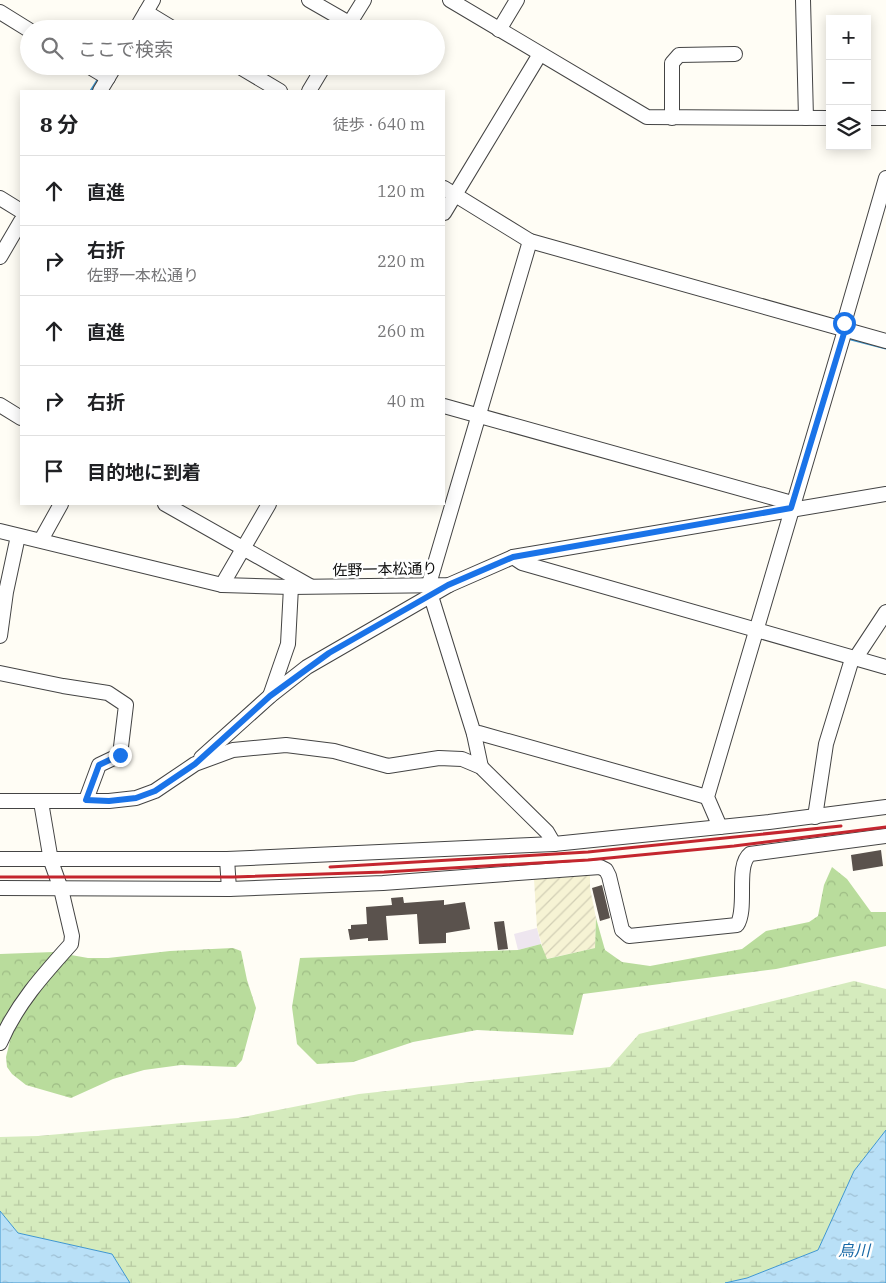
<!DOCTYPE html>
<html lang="ja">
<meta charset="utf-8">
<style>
body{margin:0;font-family:"IBM Plex Serif","Noto Sans JP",serif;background:#f2f2f2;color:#202124}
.controls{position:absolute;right:15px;top:15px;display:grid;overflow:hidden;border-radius:0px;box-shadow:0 2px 12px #0003}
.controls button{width:45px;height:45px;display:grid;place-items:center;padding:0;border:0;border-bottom:1px solid #e0e0e0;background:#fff;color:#202124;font:25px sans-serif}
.stop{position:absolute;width:15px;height:15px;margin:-11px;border:4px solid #1a73e8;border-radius:50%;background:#fff}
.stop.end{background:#1a73e8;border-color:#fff;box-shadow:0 1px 5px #0008}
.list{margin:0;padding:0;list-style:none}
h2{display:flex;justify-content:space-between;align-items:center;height:65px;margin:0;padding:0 20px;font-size:21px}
h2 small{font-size:16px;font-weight:400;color:#757577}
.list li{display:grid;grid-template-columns:32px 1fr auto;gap:15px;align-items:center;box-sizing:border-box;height:70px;padding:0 20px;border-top:1px solid #e0e0e0}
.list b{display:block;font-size:19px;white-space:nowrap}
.list p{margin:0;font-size:16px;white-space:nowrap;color:#757577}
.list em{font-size:16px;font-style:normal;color:#757577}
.icon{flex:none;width:28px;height:28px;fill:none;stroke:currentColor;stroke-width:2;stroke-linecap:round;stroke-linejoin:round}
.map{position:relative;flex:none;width:886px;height:1283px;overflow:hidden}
.search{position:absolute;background:#fff;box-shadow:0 2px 12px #0003;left:20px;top:20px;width:425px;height:55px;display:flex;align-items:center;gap:12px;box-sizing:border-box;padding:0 18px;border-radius:28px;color:#757577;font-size:19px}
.panel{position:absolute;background:#fff;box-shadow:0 2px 12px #0003;left:20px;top:90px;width:425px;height:415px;border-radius:0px}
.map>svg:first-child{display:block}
</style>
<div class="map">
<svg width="886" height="1283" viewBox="0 0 886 1283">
<defs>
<pattern id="farmland-furrows" width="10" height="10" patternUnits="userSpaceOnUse" patternTransform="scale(1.25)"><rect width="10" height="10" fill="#f6f3d4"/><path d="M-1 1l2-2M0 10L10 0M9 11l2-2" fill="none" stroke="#d2cfb5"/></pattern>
<pattern id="forest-crowns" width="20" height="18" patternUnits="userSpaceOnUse" patternTransform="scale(1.25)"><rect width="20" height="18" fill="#b9dc9c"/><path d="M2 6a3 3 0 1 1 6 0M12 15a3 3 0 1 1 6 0" fill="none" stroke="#9ebc85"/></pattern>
<pattern id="wetland-marsh" width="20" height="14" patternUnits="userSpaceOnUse" patternTransform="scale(1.25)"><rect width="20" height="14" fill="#d5ebbd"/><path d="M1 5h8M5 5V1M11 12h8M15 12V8" fill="none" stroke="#b6c8a1"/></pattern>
<pattern id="water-ripples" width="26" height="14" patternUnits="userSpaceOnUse" patternTransform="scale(1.25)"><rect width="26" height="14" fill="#b9e0f7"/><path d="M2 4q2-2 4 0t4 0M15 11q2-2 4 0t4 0" fill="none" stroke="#9ebfd3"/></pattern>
</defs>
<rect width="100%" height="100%" fill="#fffdf5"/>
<path fill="#eee6ef" d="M537,928L541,944L518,950L514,934Z"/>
<path fill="url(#farmland-furrows)" d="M590,874V888L596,918L595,948L546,959L537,928L534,879Z"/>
<g fill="url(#forest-crowns)">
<path d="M832,867L847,879L871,912H886V946L776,969L583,994L573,1035L477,1030L413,1042L353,1062L317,1064L297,1044L292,1007L300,958L518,950L541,944L547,959L595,948L596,918L605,950L622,962L650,966L742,949L766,931L809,922L818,916L824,885Z"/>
<path d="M233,948L241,951L247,980L256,1008L242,1060L236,1067L181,1065L144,1070L113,1079L71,1098L26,1085L12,1074L7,1067L6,1057L11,1037L0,1030V954L54,952L88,958H108L170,951Z"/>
</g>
<path fill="url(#wetland-marsh)" d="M854,981L886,989V1130L854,1171L818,1250L747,1278L725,1283H130L112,1254L18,1233L0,1211V1137L38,1136L238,1118L359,1094L610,1067L639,1034Z"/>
<g fill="url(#water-ripples)" stroke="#3f96cf">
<path d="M886,1130V1283H725L747,1278L818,1250L854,1171Z"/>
<path d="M0,1211L18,1233L112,1254L130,1283H0Z"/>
</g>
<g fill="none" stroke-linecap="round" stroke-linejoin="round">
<g stroke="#3f96cf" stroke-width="3">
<path d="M226,66L236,72"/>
<path d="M91,91L98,80"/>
<path d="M851,339L886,348"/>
</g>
</g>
<g fill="#5a524d">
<path d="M881,850L883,866L853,871L851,855Z"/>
<path d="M602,885L610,918L600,921L592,888Z"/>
<path d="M403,897L404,903L444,900V905L465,902L470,929L446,933V943L419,944L417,914L386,916L388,940L368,941V938L350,940L348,929H351V925L367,924L366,907L392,905L391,898Z"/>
<path d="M504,921L508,949L498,950L494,922Z"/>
</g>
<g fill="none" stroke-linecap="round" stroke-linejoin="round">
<defs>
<g id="minor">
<path d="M309,0L349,23"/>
<path d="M450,0L647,117L830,118"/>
<path d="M803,0L806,118"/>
<path d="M0,12L29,30"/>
<path d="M146,12L174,29"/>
<path d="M136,29L153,0"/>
<path d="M346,29L364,0"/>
<path d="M499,30L517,0"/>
<path d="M88,66L108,78"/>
<path d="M238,66L280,91"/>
<path d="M100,91L115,66"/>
<path d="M309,91L324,66"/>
<path d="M672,118V63L679,55L735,54"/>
<path d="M867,118H886"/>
<path d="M444,188L530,241L886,341"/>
<path d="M0,198L21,211"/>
<path d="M444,213L540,54"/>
<path d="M0,257L21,221"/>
<path d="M0,405L21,418"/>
<path d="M444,406L792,503"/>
<path d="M165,504L310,586"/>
<path d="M0,531L222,585L291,587L449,585L513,557L886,494"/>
<path d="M41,540L61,504"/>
<path d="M513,557L522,563L886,667"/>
<path d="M429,584L530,241"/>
<path d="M222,585L269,504"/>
<path d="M431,596L474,734L481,767"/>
<path d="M0,636L6,592L18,536"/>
<path d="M855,659L886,612"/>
<path d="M0,673L63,686L108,693L126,705L120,755L99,765L86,800"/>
<path d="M270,696L288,644L291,587"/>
<path d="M474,734L479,733L707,797"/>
<path d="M201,758L270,696L307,667L449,585"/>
<path d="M0,801H109L136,798L155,791L195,764L233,750L286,745L334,751L388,766L439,758L462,759L481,767L547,832L554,844"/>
<path d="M815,817L826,744L852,659"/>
<path d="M720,827L707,797L845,330L844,323L886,178"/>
<path d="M0,859H227L554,844L769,822L886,807"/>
<path d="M227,859L229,889"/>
<path d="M0,888L229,889L383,883L600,867L606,870L609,876L622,930L629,936L737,925C748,908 735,866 750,854L886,836"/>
<path d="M0,1043C16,1005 43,975 71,944L72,936L61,889L51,861L41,802"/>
</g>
</defs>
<use href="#minor" stroke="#444" stroke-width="16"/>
<use href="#minor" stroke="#fff" stroke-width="14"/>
<g stroke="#c4262e" stroke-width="3">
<path d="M330,867L588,852L841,826"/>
<path d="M0,877H233L384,872L588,860L734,846L886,827"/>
</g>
</g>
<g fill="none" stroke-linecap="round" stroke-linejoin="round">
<path stroke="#1a73e8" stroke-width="6" d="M120,755L99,765L86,800L109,801L136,798L155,791L195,764L270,696L329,653L448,585L513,557L791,508L845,330L844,323"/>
</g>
<g text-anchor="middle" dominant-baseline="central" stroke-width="5" stroke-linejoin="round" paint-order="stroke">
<g font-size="15" fill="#111" stroke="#fff">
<text transform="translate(385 569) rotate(-1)">佐野一本松通り</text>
</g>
<g font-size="16" font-style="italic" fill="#1768a6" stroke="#fff">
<text x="854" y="1250">烏川</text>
</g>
</g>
</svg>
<div class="controls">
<button>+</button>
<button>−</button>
<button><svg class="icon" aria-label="layers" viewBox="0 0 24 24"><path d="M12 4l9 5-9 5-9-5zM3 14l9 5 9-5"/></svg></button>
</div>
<div class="stop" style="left:844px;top:323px"></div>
<div class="stop end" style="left:120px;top:755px"></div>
<div class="search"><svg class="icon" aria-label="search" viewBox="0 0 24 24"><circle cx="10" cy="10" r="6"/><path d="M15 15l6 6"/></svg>ここで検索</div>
<section class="panel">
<h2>8 分<small>徒歩 · 640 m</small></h2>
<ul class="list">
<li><svg class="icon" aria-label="ahead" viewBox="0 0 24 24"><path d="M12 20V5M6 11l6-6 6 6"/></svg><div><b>直進</b></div><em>120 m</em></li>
<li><svg class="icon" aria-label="right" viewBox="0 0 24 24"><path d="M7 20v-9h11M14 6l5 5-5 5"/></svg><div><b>右折</b><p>佐野一本松通り</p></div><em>220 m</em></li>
<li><svg class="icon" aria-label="ahead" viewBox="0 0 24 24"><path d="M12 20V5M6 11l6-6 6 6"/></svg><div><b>直進</b></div><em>260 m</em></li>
<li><svg class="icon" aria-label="right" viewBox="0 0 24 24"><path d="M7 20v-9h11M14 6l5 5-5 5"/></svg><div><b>右折</b></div><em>40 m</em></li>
<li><svg class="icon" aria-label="arrive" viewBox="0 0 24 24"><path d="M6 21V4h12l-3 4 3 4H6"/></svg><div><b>目的地に到着</b></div></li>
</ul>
</section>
</div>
